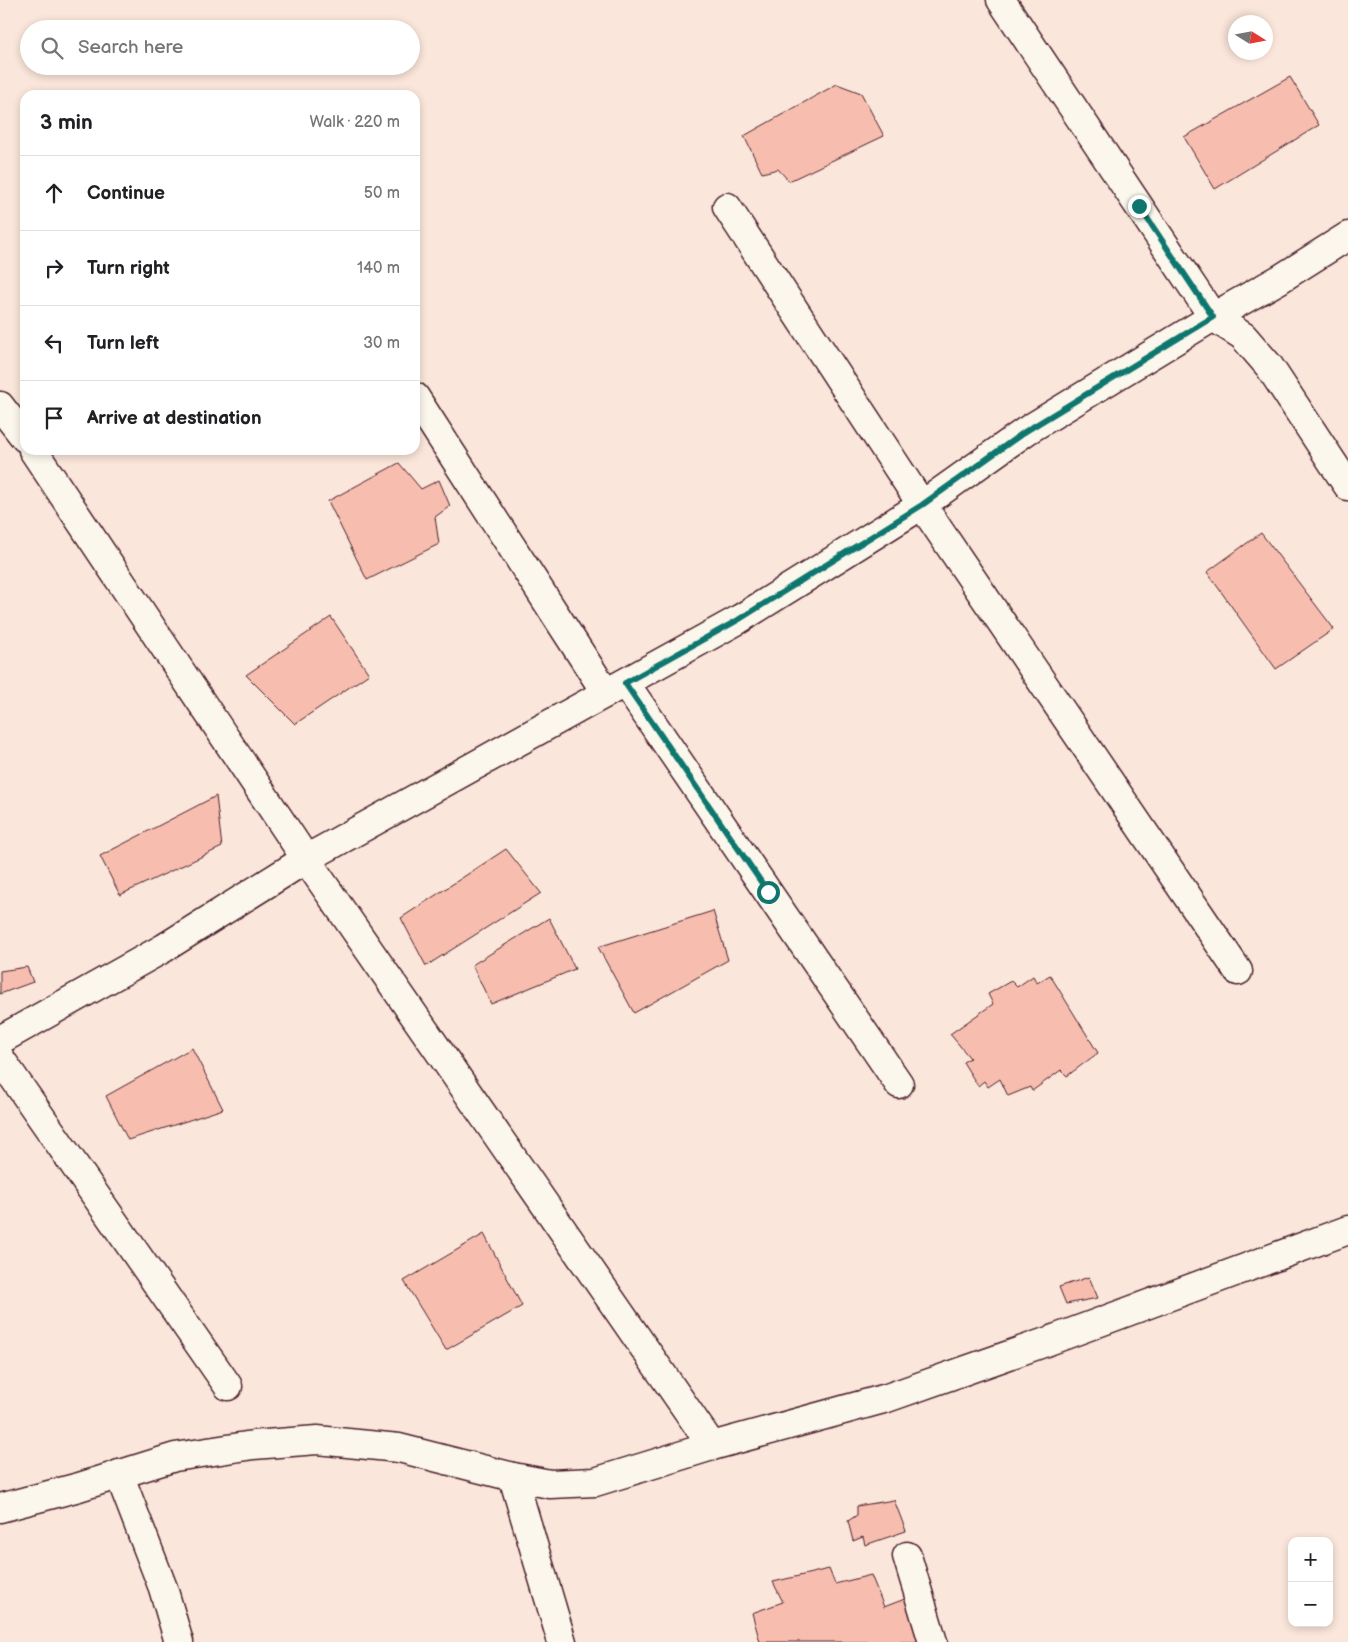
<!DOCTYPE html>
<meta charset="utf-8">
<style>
body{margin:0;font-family:"Balsamiq Sans",sans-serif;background:#f2f2f2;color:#202124}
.controls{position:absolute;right:15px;bottom:15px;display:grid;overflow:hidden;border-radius:10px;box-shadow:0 2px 8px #0003}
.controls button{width:45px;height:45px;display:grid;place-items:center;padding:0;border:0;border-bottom:1px solid #e0e0e0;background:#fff;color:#202124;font:25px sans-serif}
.compass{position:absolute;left:1228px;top:15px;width:45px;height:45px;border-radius:50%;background:#fff;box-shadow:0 2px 8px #0003;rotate:101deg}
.stop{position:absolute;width:15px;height:15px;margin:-11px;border:4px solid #0f766e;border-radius:50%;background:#fff}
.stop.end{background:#0f766e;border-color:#fff;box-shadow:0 1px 5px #0008}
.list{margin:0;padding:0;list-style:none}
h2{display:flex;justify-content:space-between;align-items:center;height:65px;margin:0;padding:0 20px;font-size:21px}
h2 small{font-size:16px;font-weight:400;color:#757577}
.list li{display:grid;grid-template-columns:32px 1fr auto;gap:15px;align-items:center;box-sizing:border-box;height:75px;padding:0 20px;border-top:1px solid #e0e0e0}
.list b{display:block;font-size:19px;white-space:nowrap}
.list em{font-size:16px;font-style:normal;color:#757577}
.icon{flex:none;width:28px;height:28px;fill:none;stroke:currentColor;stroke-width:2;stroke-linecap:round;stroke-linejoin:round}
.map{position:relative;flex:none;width:1348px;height:1642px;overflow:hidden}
.search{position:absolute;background:#fff;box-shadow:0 2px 8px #0003;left:20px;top:20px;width:400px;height:55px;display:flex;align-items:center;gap:12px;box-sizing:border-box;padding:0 18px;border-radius:28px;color:#757577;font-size:19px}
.panel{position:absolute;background:#fff;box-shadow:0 2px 8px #0003;left:20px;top:90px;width:400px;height:365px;border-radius:15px}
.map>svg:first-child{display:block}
</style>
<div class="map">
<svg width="1348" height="1642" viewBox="0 0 1348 1642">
<rect width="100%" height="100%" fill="#fae6da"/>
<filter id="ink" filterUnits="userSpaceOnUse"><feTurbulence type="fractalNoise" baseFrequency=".02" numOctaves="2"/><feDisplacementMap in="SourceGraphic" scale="10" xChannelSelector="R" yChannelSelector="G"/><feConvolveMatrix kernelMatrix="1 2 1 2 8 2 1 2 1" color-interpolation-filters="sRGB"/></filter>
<g filter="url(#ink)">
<g fill="#f7beaf" stroke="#4a1f2b">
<path d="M1290,77L1319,125L1215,189L1184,137Z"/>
<path d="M837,84L861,93L884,136L789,181L778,169L762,173L744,136Z"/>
<path d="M399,463L421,489L439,480L450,506L435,517L439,544L367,580L328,501Z"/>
<path d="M1261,533L1334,629L1276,669L1207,572Z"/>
<path d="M331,617L369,674L295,724L246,675Z"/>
<path d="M216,796L222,847L120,895L100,856Z"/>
<path d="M506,849L541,893L426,966L401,918Z"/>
<path d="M713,911L728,960L634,1013L598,947Z"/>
<path d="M549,918L575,969L491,1004L472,965Z"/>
<path d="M27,967L33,982L0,994V971Z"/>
<path d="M1050,975L1098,1053L1067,1076L1061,1070L1032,1091L1030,1087L1008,1096L1000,1079L988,1087L984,1081L978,1086L963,1062L970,1058L950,1034L993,1004L988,994L1011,981L1017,987L1033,976L1037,983Z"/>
<path d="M192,1048L223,1109L128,1140L106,1096Z"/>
<path d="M484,1234L522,1306L446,1350L404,1281Z"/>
<path d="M1089,1277L1098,1298L1066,1304L1059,1287Z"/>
<path d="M894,1500L906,1531L865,1545L863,1537L853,1541L848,1521L857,1515V1506Z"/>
<path d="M829,1569L835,1584L871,1575L884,1607L910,1597L927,1642H760L752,1613L783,1602L773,1582Z"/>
</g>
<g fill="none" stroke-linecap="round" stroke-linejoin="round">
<defs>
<g id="street">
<path d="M1001,0L1213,317L1243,336L1269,366L1348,486"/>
<path d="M727,207L922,505L1238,971"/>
<path d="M415,397L606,693"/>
<path d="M0,406L25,438"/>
<path d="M33,450L306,859L712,1446"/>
<path d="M625,683L899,1084"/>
<path d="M0,1040L164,948L306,859L738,620L922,505L1026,431L1213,317L1280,279L1348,236"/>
<path d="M0,1058L228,1386"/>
<path d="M119,1474L163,1588L179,1642"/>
<path d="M513,1477L562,1642"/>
<path d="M0,1508L79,1487L175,1457L253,1445L317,1440L399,1448L513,1477L550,1484L595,1482L712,1446L887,1398L1046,1342L1348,1230"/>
<path d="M907,1556L933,1642"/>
</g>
</defs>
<use href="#street" stroke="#4a1f2b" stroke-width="31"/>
<use href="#street" stroke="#fbf7ec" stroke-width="28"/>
</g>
</g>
<g fill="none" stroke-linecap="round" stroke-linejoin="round" filter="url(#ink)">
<path stroke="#0f766e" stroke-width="6" d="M768,892L625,683L738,620L922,505L1026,431L1213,317L1139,206"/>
</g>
</svg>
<div class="controls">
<button>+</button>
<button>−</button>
</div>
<svg class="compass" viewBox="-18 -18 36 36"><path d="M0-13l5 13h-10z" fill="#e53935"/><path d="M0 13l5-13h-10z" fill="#757577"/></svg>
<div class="stop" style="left:768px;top:892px"></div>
<div class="stop end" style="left:1139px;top:206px"></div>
<div class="search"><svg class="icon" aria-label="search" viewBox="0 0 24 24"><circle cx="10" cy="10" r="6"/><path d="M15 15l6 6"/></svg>Search here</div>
<section class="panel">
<h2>3 min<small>Walk · 220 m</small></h2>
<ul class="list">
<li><svg class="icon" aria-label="ahead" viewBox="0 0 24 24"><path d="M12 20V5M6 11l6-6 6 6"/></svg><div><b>Continue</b></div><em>50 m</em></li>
<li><svg class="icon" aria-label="right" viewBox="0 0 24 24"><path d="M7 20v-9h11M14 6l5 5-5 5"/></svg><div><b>Turn right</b></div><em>140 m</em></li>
<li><svg class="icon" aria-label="left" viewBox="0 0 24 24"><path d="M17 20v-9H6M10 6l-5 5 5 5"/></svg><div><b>Turn left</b></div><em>30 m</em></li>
<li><svg class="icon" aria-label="arrive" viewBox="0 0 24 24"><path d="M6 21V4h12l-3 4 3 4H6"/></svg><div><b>Arrive at destination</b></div></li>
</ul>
</section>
</div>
